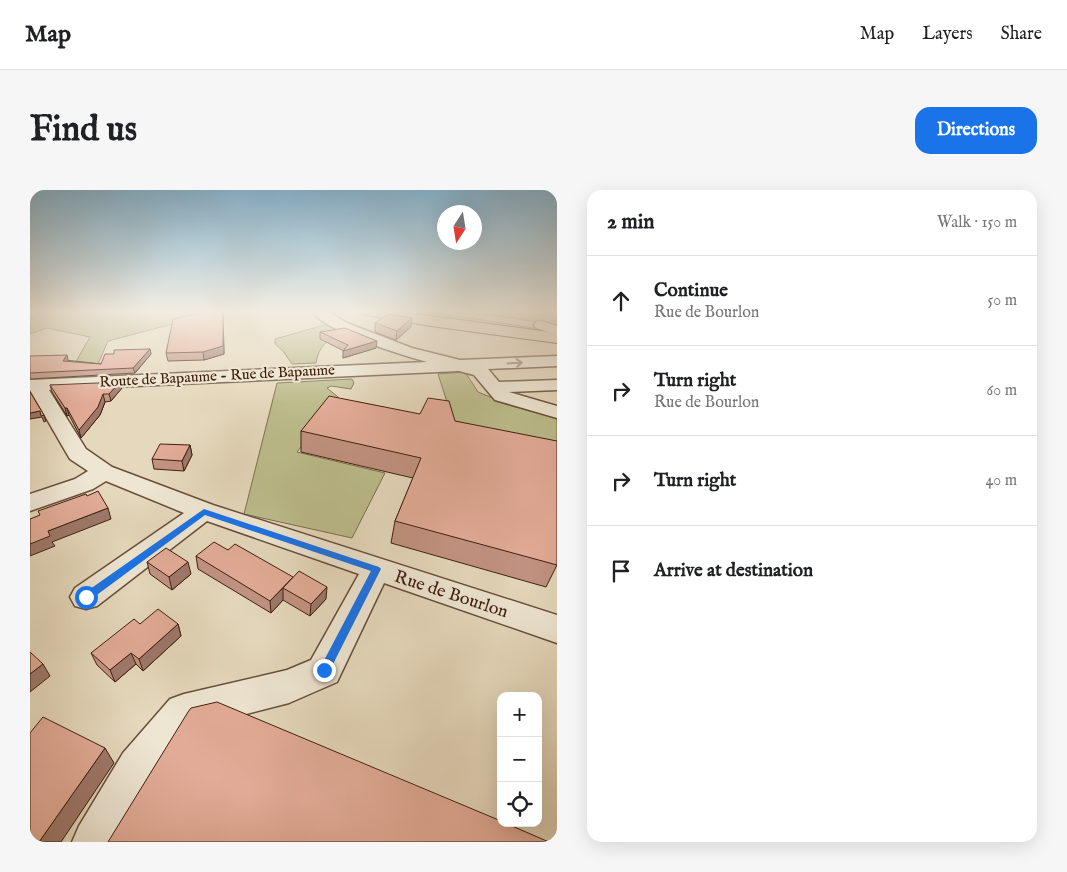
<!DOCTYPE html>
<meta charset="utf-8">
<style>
body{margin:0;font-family:"IM FELL English",serif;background:#f6f6f6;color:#202124}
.controls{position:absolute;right:15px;bottom:15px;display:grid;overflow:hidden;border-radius:10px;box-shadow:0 5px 20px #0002}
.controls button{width:45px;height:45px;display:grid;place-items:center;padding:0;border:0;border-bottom:1px solid #e0e0e0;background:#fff;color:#202124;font:25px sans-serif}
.compass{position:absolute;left:407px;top:15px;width:45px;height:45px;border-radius:50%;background:#fff;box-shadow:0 5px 20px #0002;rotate:192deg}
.stop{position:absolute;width:15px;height:15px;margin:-11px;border:4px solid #1a73e8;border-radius:50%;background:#fff}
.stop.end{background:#1a73e8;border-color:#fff;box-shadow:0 1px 5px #0008}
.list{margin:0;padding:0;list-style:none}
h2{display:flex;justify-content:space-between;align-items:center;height:65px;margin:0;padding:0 20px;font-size:21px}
h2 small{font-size:16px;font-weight:400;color:#757577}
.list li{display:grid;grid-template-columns:32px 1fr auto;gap:15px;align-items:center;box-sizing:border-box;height:90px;padding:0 20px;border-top:1px solid #e0e0e0}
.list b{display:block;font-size:19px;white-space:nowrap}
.list p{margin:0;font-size:16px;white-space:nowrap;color:#757577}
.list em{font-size:16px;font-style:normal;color:#757577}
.icon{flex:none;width:28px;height:28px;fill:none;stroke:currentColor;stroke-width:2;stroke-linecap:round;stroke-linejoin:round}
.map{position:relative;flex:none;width:527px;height:652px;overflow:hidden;border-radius:15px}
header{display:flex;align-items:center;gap:30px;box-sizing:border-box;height:70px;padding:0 25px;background:#fff;border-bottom:1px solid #e0e0e0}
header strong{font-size:24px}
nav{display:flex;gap:28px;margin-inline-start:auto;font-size:18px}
.intro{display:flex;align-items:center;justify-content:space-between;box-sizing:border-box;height:120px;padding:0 30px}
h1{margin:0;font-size:35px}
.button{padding:12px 22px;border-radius:15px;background:#1a73e8;color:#fff;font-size:18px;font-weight:700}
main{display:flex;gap:30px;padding:0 30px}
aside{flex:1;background:#fff;border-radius:15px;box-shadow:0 5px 20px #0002}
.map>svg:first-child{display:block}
</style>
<header>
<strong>Map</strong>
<nav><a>Map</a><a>Layers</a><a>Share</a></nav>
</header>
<div class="intro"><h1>Find us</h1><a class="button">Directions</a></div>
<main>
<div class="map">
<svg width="527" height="652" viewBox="0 0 527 652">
<rect width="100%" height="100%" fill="#e5d8bc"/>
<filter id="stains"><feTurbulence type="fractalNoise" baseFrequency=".004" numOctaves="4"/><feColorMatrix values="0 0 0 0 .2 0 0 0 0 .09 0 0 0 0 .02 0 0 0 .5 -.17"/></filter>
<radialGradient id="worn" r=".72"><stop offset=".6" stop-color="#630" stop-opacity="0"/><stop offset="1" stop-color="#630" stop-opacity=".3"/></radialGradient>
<g fill="#bcbc8c" stroke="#7e6e4d">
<path d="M16,121H187L188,122L78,151L68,174L44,175L60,147L17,138L0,144V127Z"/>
<path d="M347,121H394L517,140L527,144Z"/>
<path d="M435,121H527V135Z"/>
<path d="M298,134L314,142C299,148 288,156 286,173L262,174L253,161L245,154V149Z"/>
<path d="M435,182L448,202L482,216L527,228V264L427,243L408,184Z"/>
<path d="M322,189L324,193L321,199L301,196L297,198L308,207V209L267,262L355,283L322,348L214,324L247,193Z"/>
</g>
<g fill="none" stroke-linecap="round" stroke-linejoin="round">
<defs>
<g id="minor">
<path d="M281,121H298L317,133L382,158L430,170L527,166V176L458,179L469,192L527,190V200L479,202L527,216V228L465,210L444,185L429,181L19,200L56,259L82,277L183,315L527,425V453L354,393L307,492L259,513L166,537L123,593L90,652H42L49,636L93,563L140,509L154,504L257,480L281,470L329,384L177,331L67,416L56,419L45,416L40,407L45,398L154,323L76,291L63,299L0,321V304L45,289L58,281L40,269L37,264L0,200V190L397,172C369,164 299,143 281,121Z"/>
<path d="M511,131L527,136V145L506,138L504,135L506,132Z"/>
</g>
<path id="major" d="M329,121H363L527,143V153L401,136L336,125Z"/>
</defs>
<use href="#minor" stroke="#684e3a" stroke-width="3"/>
<use href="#major" stroke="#3f200e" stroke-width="2"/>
<use href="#minor" fill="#eee6d3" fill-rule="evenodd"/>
<use href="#major" fill="#e5d8bc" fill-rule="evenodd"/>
</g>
<g fill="#c29382" stroke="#3f200e">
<path d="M193,125L194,164L174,170L138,171L136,163Z"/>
<path d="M345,133L381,137L366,150L345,142Z"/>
<path d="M290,142L346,158L313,168L314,161L290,149Z"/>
<path d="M120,159L121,164L105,183L0,189V166L71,174L84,164Z"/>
<path d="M20,195L92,198L81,211L75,212L70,225L51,248L39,225L37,226L22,202Z"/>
<path d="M425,231L527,375L516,397L361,353L365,331L383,288L271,262V241Z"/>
<path d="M160,255L162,265L154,281L124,279L122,269Z"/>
<path d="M198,360L296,409L280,426L253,410L241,423L168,379L166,366Z"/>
<path d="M117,372L161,384L142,400L120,384Z"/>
<path d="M110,434H148L151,446L113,481L106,474L85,492L67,475L61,463Z"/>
</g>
<g fill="#9e786a" stroke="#3f200e">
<path d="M193,121L194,164L174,170L173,162Z"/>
<path d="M382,128L381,137L366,150L367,141Z"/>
<path d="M347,151L346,158L313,168V161Z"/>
<path d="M120,159L121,164L105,183L103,178Z"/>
<path d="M37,165L38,170L35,176L33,171Z"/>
<path d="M90,192L92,198L81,211L79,204Z"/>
<path d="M73,204L75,212L70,225L51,248L49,240Z"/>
<path d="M35,218H37L39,225L37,226Z"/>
<path d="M10,221L14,225L16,231L14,232L12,227L0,229V223Z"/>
<path d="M160,255L162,265L154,281L152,271Z"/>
<path d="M78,318L81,329L22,352L25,356L0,366V354L18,341Z"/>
<path d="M158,372L161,384L142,400L139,387Z"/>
<path d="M297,397L296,409L280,426L281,414Z"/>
<path d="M253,398V410L241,423L240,411Z"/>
<path d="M148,434L151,446L113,481L109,469Z"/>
<path d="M101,463L106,474L85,492L80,480Z"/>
<path d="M13,474L20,486L0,502V484Z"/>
<path d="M75,558L84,573L31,652H9Z"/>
</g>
<g fill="#e2ab97" stroke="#3f200e">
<path d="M178,121H193V156L173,162L136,163L143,129Z"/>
<path d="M358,124L382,128L367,141L345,133Z"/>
<path d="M315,138L347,151L313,161L318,155L290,142Z"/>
<path d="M120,159L103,178L0,183V166L37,165L33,171L71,174L75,164H84V160Z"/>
<path d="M90,192L79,204H73L68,217L49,240L37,218H35L20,195Z"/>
<path d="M0,202L14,225L11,226L10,221L0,223Z"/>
<path d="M299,206L390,224L398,208L419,211L425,231L527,251V375L365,331L391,268L271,241Z"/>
<path d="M130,254L160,255L152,271L122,269Z"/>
<path d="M68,301L78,318L18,341L20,346L0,354V329L10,325L8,321L56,304L57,306Z"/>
<path d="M184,352L198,360L205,354L263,387L240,411L166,366Z"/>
<path d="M136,358L158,372L139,387L117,372Z"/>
<path d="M269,381L297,397L281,414L253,398Z"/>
<path d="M128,419L148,434L109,469L101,463L80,480L61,463L104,429L110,434Z"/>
<path d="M0,462L13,474L0,484Z"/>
<path d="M187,512L471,631V633H475L519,652H78L158,522L161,518Z"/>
<path d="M13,527L75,558L9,652H0V543Z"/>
</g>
<defs><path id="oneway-shaft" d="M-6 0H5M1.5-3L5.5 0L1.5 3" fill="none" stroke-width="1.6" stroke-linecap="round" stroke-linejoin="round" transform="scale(1.25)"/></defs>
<use stroke="#968370" href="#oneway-shaft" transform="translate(485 173) rotate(-3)"/>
<linearGradient id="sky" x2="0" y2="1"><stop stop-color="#87b6d2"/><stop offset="0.57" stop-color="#f3ede1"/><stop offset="1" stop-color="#f3ede1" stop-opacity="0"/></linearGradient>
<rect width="527" height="213" fill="url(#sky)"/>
<path fill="#1a73e8" d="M174,319L349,377L351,379L298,484L294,485L291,484L289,480L341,381L175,325L60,410H53V404Z"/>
<g text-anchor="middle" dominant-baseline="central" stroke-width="4.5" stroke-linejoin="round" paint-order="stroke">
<g font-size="15" fill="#3f200e" stroke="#eee6d3">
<text transform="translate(187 186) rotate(-3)">Route de Bapaume - Rue de Bapaume</text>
</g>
<g font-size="18" fill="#3f200e" stroke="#eee6d3">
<text transform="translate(421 405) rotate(18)">Rue de Bourlon</text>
</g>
</g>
<rect width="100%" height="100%" filter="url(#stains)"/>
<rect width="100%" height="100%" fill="url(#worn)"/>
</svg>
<div class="controls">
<button>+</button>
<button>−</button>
<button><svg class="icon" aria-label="locate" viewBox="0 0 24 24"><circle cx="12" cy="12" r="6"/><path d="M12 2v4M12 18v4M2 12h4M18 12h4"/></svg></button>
</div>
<svg class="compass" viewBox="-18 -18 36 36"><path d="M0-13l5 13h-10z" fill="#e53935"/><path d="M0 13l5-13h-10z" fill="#757577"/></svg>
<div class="stop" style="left:56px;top:407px"></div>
<div class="stop end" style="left:294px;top:480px"></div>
</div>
<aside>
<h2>2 min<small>Walk · 150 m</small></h2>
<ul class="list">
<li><svg class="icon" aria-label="ahead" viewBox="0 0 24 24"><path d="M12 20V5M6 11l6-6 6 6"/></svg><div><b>Continue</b><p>Rue de Bourlon</p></div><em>50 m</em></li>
<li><svg class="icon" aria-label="right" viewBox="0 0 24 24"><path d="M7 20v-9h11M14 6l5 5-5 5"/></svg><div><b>Turn right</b><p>Rue de Bourlon</p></div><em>60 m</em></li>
<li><svg class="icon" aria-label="right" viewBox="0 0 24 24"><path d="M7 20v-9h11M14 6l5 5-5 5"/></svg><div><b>Turn right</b></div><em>40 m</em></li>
<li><svg class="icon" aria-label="arrive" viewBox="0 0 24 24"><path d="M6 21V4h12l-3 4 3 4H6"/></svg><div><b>Arrive at destination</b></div></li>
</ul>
</aside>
</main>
